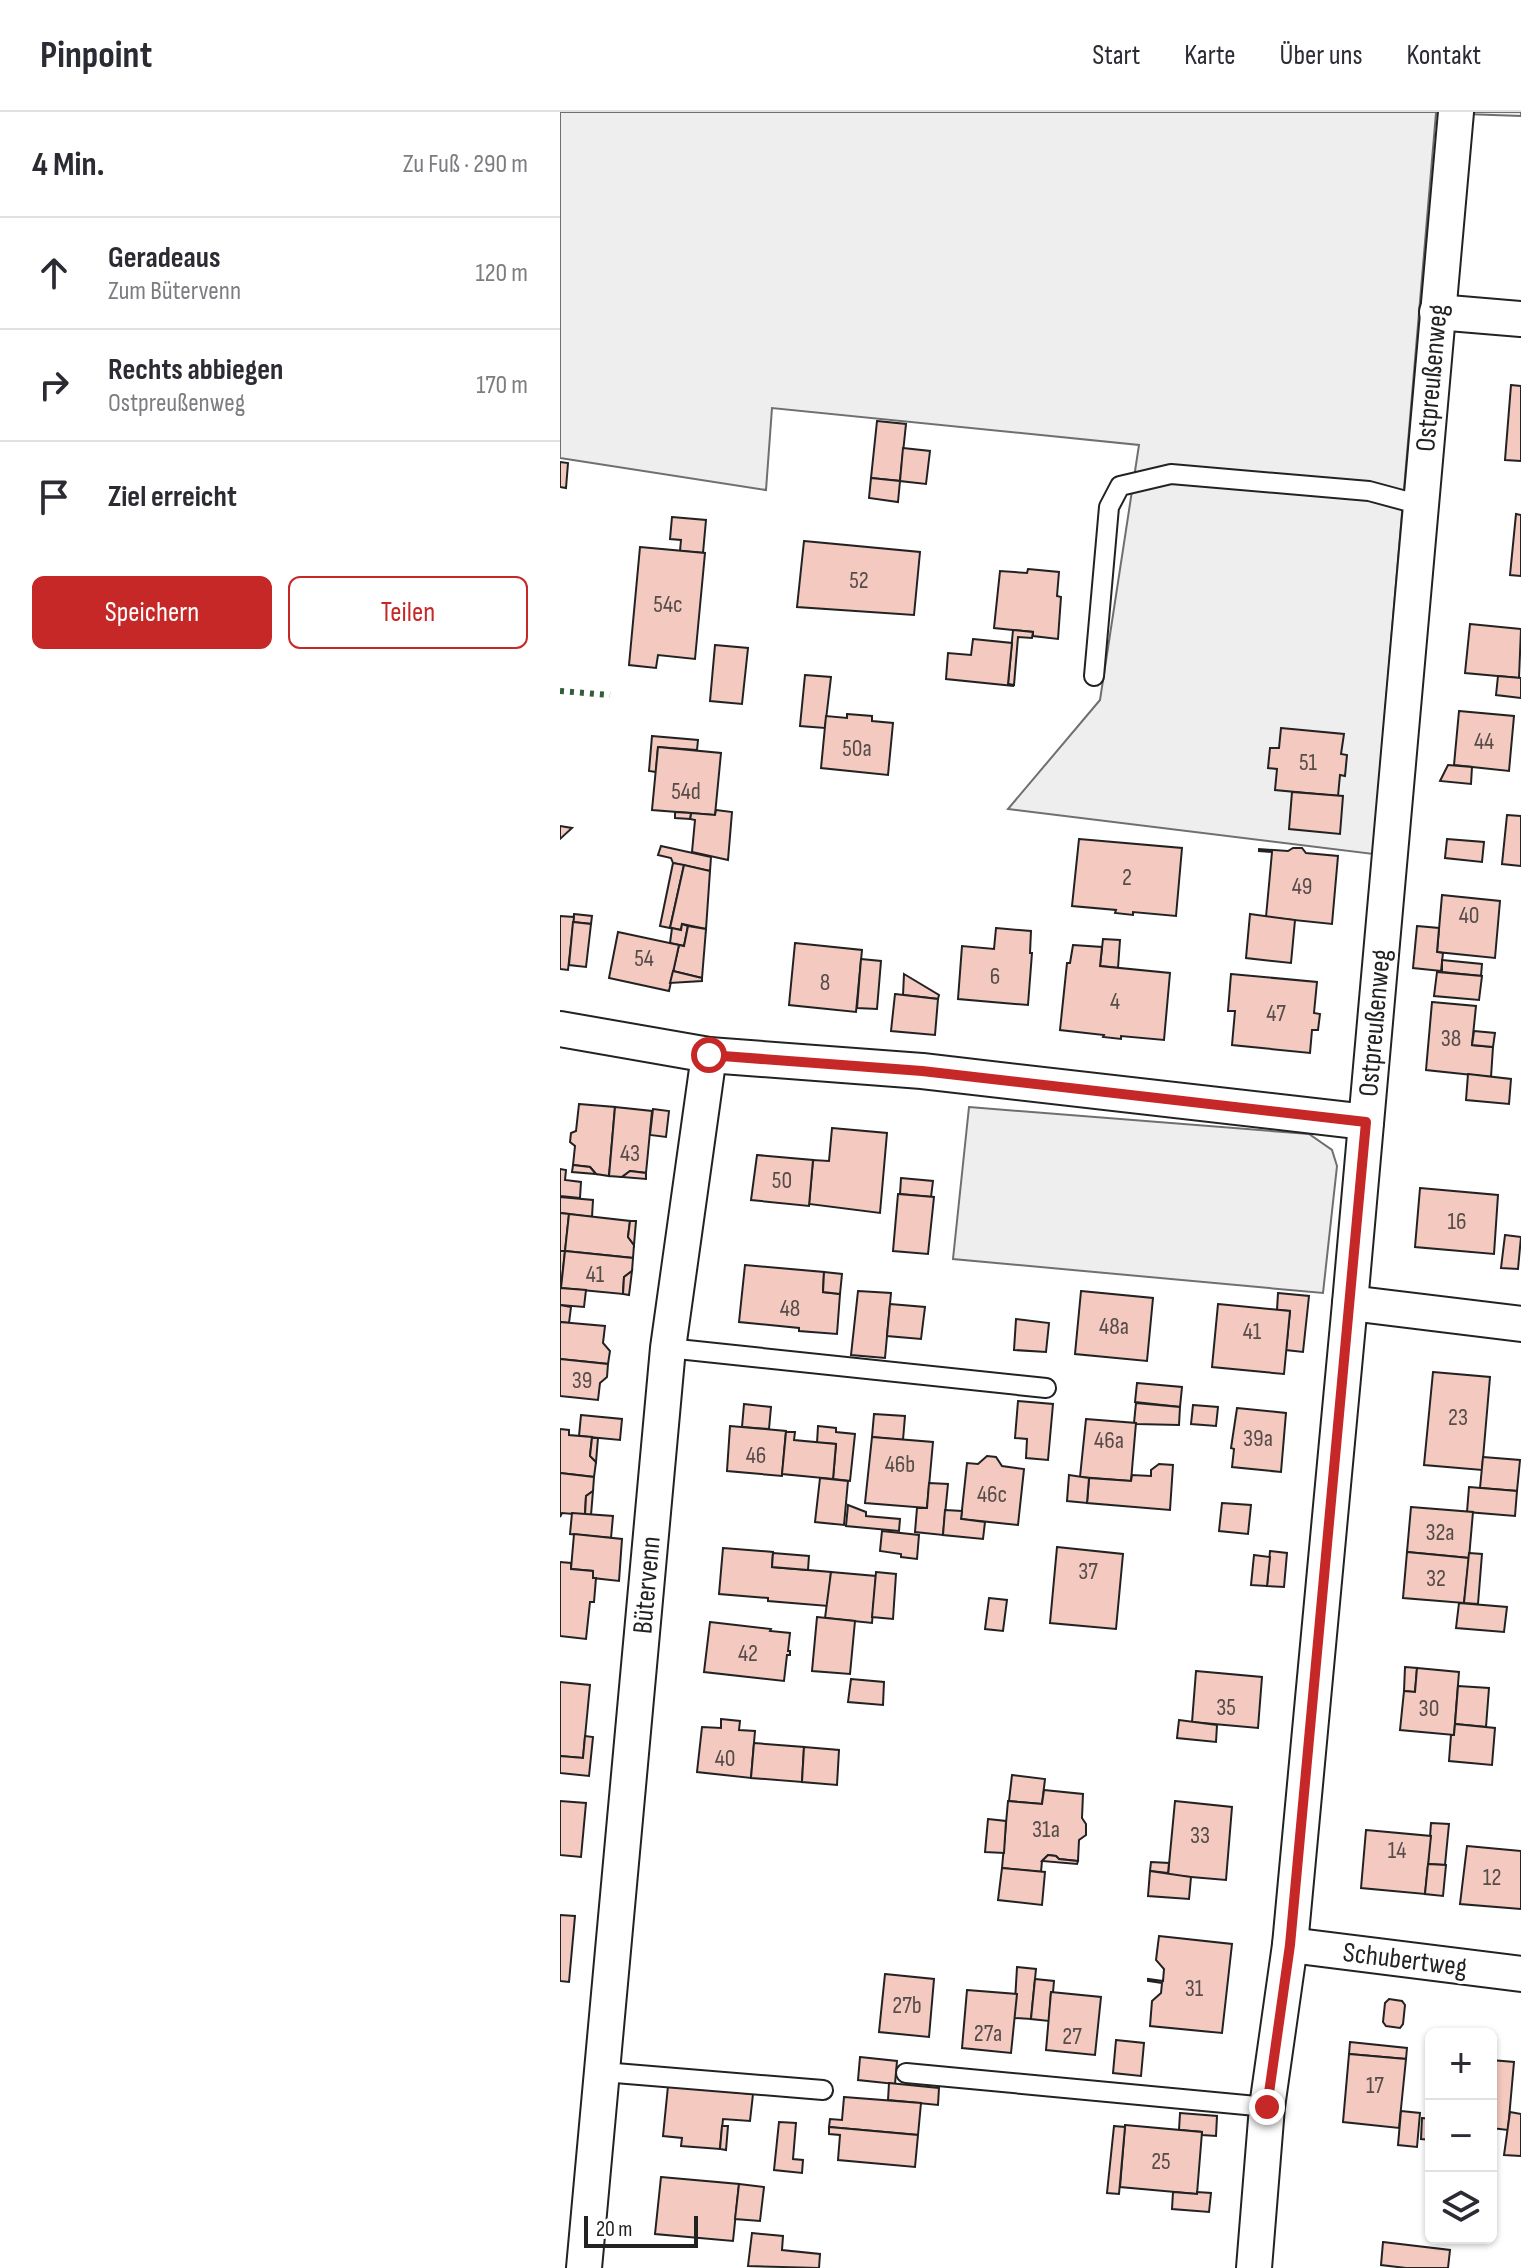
<!DOCTYPE html>
<html lang="de">
<meta charset="utf-8">
<style>
body{margin:0;font-family:"Sofia Sans Condensed",sans-serif;background:#f2f2f3;color:#2b2b33}
.controls{position:absolute;right:24px;bottom:24px;display:grid;overflow:hidden;border-radius:12px;box-shadow:0 2px 6px #0004}
.controls button{width:72px;height:72px;display:grid;place-items:center;padding:0;border:0;border-bottom:2px solid #e1e1e2;background:#fff;color:#2b2b33;font:40px sans-serif}
.scale{position:absolute;left:24px;bottom:20px;width:114px;box-sizing:border-box;padding-left:8px;border:4px solid #222;border-top:0;font-size:22px;line-height:28px;white-space:nowrap;color:#222;-webkit-text-stroke:6px #fff;paint-order:stroke}
.stop{position:absolute;width:24px;height:24px;margin:-18px;border:6px solid #c62828;border-radius:50%;background:#fff}
.stop.end{background:#c62828;border-color:#fff;box-shadow:0 2px 8px #0008}
.list{margin:0;padding:0;list-style:none}
h2{display:flex;justify-content:space-between;align-items:center;height:104px;margin:0;padding:0 32px;font-size:34px}
h2 small{font-size:26px;font-weight:400;color:#7c7c81}
.list li{display:grid;grid-template-columns:52px 1fr auto;gap:24px;align-items:center;box-sizing:border-box;height:112px;padding:0 32px;border-top:2px solid #e1e1e2}
.list b{display:block;font-size:30px;white-space:nowrap}
.list p{margin:0;font-size:26px;white-space:nowrap;color:#7c7c81}
.list em{font-size:26px;font-style:normal;color:#7c7c81}
.actions{display:flex;gap:16px;padding:24px 32px}
.actions a{flex:1;padding:18px 0;border:2px solid #c62828;border-radius:12px;text-align:center;font-size:28px;color:#c62828}
.actions .main{background:#c62828;color:#fff}
.icon{flex:none;width:44px;height:44px;fill:none;stroke:currentColor;stroke-width:2;stroke-linecap:round;stroke-linejoin:round}
.map{position:relative;flex:none;width:961px;height:2156px;overflow:hidden}
header{display:flex;align-items:center;gap:48px;box-sizing:border-box;height:112px;padding:0 40px;background:#fff;border-bottom:2px solid #e1e1e2}
header strong{font-size:38px}
nav{display:flex;gap:44px;margin-inline-start:auto;font-size:28px}
main{display:flex}
aside{flex:1;background:#fff}
.map>svg:first-child{display:block}
</style>
<header>
<strong>Pinpoint</strong>
<nav><a>Start</a><a>Karte</a><a>Über uns</a><a>Kontakt</a></nav>
</header>
<main>
<aside>
<h2>4 Min.<small>Zu Fuß · 290 m</small></h2>
<ul class="list">
<li><svg class="icon" aria-label="ahead" viewBox="0 0 24 24"><path d="M12 20V5M6 11l6-6 6 6"/></svg><div><b>Geradeaus</b><p>Zum Bütervenn</p></div><em>120 m</em></li>
<li><svg class="icon" aria-label="right" viewBox="0 0 24 24"><path d="M7 20v-9h11M14 6l5 5-5 5"/></svg><div><b>Rechts abbiegen</b><p>Ostpreußenweg</p></div><em>170 m</em></li>
<li><svg class="icon" aria-label="arrive" viewBox="0 0 24 24"><path d="M6 21V4h12l-3 4 3 4H6"/></svg><div><b>Ziel erreicht</b></div></li>
</ul>
<div class="actions"><a class="main">Speichern</a><a>Teilen</a></div>
</aside>
<div class="map">
<svg width="961" height="2156" viewBox="0 0 961 2156">
<rect width="100%" height="100%" fill="#fff"/>
<g fill="#eee" stroke="#6f6f6f" stroke-width="2">
<path d="M0,0H961V4L876,1L813,742L448,697L540,588L579,333L212,296L206,378L0,346Z"/>
<path d="M409,995L749,1022L772,1038L777,1054L763,1181L393,1147Z"/>
</g>
<g fill="#f3c9c0" stroke="#222" stroke-width="2">
<path d="M951,273L961,274V349L945,348Z"/>
<path d="M317,309L346,312L340,369L311,366Z"/>
<path d="M343,336L370,339L366,372L340,369Z"/>
<path d="M0,350L8,351L6,376L0,375Z"/>
<path d="M311,366L340,369L338,390L309,386Z"/>
<path d="M956,402L961,403V464L950,463Z"/>
<path d="M112,405L146,408L143,441L120,439L121,428L110,427Z"/>
<path d="M244,429L360,440L354,503L237,495Z"/>
<path d="M80,435L145,441L135,547L98,543L96,556L69,553Z"/>
<path d="M468,457L499,460L497,484L501,485L498,527L473,524V520L434,516L440,459L467,461Z"/>
<path d="M910,512L961,517L959,566L905,561Z"/>
<path d="M453,518L473,520L472,526L458,525L454,573L448,572Z"/>
<path d="M413,527L452,531L448,572L454,574L386,567L388,541L411,543Z"/>
<path d="M155,533L188,536L182,592L150,589Z"/>
<path d="M245,563L271,565L265,616L240,614Z"/>
<path d="M938,564L961,566V586L936,583Z"/>
<path d="M899,599L954,604L949,659L894,653Z"/>
<path d="M287,602L312,604V609L333,611L328,663L261,656L266,604L287,606Z"/>
<path d="M721,616L784,622L781,642L787,643L785,664L780,663L778,684L715,678L717,657L708,656L710,636H719Z"/>
<path d="M92,624L138,628L137,638L98,635L96,660L89,659Z"/>
<path d="M98,635L161,641L155,703L92,698Z"/>
<path d="M888,653L912,655L911,672L880,669Z"/>
<path d="M732,680L783,684L780,722L729,717Z"/>
<path d="M156,698L172,700L168,748L132,740L135,708L130,707L131,701L155,703Z"/>
<path d="M115,700L131,701L130,707L115,706Z"/>
<path d="M947,703L961,704V754L942,752Z"/>
<path d="M0,714L12,716L0,727Z"/>
<path d="M519,727L622,736L616,804L573,800V803L555,801L556,798L512,794Z"/>
<path d="M887,727L924,730L922,750L885,746Z"/>
<path d="M101,734L151,745L150,759L113,751L111,746L98,743Z"/>
<path d="M733,736H742L746,741L778,744L772,812L706,805L712,740L699,739V737L728,739Z"/>
<path d="M113,751L124,753L110,816L100,814Z"/>
<path d="M124,753L150,759L146,817L122,812L121,818L110,816Z"/>
<path d="M882,783L940,789L935,846L877,840Z"/>
<path d="M14,802L32,804L31,812L13,810Z"/>
<path d="M690,802L735,808L731,851L686,846Z"/>
<path d="M0,804L14,805L8,858L0,857Z"/>
<path d="M13,810L31,812L26,855L9,853Z"/>
<path d="M122,812L128,814L124,834L110,831L112,816L121,818Z"/>
<path d="M128,814L146,817L142,866L113,859L119,833L124,834Z"/>
<path d="M857,814L879,816L877,840L883,841L881,859L853,856Z"/>
<path d="M436,816L471,819L470,841H472L468,893L398,887L402,834L434,837Z"/>
<path d="M58,820L119,833L109,879L49,866Z"/>
<path d="M543,827L560,828L558,856L540,854Z"/>
<path d="M235,831L302,838L296,900L229,893Z"/>
<path d="M513,833L542,835L540,854L610,861L604,928L561,924V927L543,925L544,923L500,918L507,851H510Z"/>
<path d="M301,847L321,849L317,897L297,896Z"/>
<path d="M882,848L922,852L921,864L882,860Z"/>
<path d="M113,859L142,866V869L110,871Z"/>
<path d="M877,860L922,864L919,888L874,884Z"/>
<path d="M344,862L379,883L378,887L343,883Z"/>
<path d="M671,862L757,870L754,901L760,902L758,918H752L750,941L672,933L675,899H668Z"/>
<path d="M335,882L378,887L375,923L331,919Z"/>
<path d="M872,890L916,894L912,933L933,935L931,965L866,958Z"/>
<path d="M914,919L935,921L933,935L912,933Z"/>
<path d="M908,962L951,967L949,992L906,988Z"/>
<path d="M19,992L55,995L49,1064L36,1062L30,1055L13,1053L15,1034L10,1030L11,1021L16,1019Z"/>
<path d="M55,995L92,999L86,1061L70,1059L62,1065L49,1064Z"/>
<path d="M93,997L109,999L106,1025L90,1023Z"/>
<path d="M272,1016L327,1021L320,1101L249,1092L253,1048L269,1049Z"/>
<path d="M197,1043L253,1048L249,1094L191,1088Z"/>
<path d="M13,1053L30,1055L36,1062L12,1060Z"/>
<path d="M0,1057L6,1058L5,1068L21,1070L20,1086L0,1084Z"/>
<path d="M70,1059L86,1061V1067L62,1065Z"/>
<path d="M341,1066L373,1069L371,1085L340,1082Z"/>
<path d="M860,1076L938,1083L934,1142L855,1135Z"/>
<path d="M338,1082L374,1085L368,1142L333,1139Z"/>
<path d="M0,1085L33,1088L32,1105L0,1101Z"/>
<path d="M0,1101L9,1102L5,1139H0Z"/>
<path d="M9,1102L70,1109L68,1125L74,1133L73,1146L5,1139Z"/>
<path d="M70,1109H76L74,1133L68,1125Z"/>
<path d="M945,1123L961,1125L958,1157L941,1156Z"/>
<path d="M0,1139H5L1,1176H0Z"/>
<path d="M5,1139L73,1146L72,1159L64,1165L63,1182L1,1176Z"/>
<path d="M185,1153L264,1160L263,1180L280,1182L277,1222L239,1219V1216L179,1210Z"/>
<path d="M72,1159L69,1183L63,1182L64,1165Z"/>
<path d="M264,1160L282,1162L280,1182L263,1180Z"/>
<path d="M0,1176L26,1178L24,1195L0,1193Z"/>
<path d="M298,1179L331,1181L325,1246L291,1243Z"/>
<path d="M521,1179L593,1186L587,1249L515,1242Z"/>
<path d="M718,1181L749,1184L743,1240L726,1238L730,1199L717,1198Z"/>
<path d="M330,1192L365,1195L361,1227L327,1224Z"/>
<path d="M658,1192L730,1199L724,1262L652,1255Z"/>
<path d="M0,1193L11,1195L9,1211L0,1210Z"/>
<path d="M456,1207L489,1211L486,1240L454,1238Z"/>
<path d="M0,1210L45,1214L43,1231L50,1239L48,1252L0,1247Z"/>
<path d="M0,1247L48,1252L47,1265L40,1271L38,1288L0,1284Z"/>
<path d="M873,1260L930,1265L922,1358L864,1353Z"/>
<path d="M577,1271L622,1275L620,1295L575,1290Z"/>
<path d="M458,1289L493,1292L488,1348L466,1346L467,1327L455,1326Z"/>
<path d="M576,1291L620,1295L619,1313L576,1312L574,1311Z"/>
<path d="M184,1292L211,1295L209,1317L182,1315Z"/>
<path d="M633,1293L658,1295L656,1314L631,1312Z"/>
<path d="M677,1296L726,1301L721,1360L672,1355L674,1337L671,1336Z"/>
<path d="M314,1302L345,1304L343,1328L312,1325Z"/>
<path d="M21,1303L62,1307L60,1328L19,1324Z"/>
<path d="M526,1307L576,1311L571,1369L520,1365Z"/>
<path d="M170,1314L226,1319L222,1364L167,1359Z"/>
<path d="M258,1314L276,1316V1320L295,1322L290,1369L273,1367L276,1332L257,1331Z"/>
<path d="M0,1317L9,1318V1323L32,1325L30,1344L36,1350L34,1365L0,1361Z"/>
<path d="M226,1320H235L234,1328L276,1332L273,1367L222,1362Z"/>
<path d="M312,1325L373,1330L367,1396L305,1391Z"/>
<path d="M32,1326H38L36,1350L30,1344Z"/>
<path d="M427,1344L436,1345L442,1354L464,1357L458,1413L401,1407L407,1351L418,1352Z"/>
<path d="M923,1345L960,1348L957,1379L920,1376Z"/>
<path d="M599,1352L613,1353L610,1398L527,1391L529,1366L571,1369L572,1363L591,1364V1358Z"/>
<path d="M0,1361L34,1365L33,1379L26,1384L25,1403L2,1401L0,1405Z"/>
<path d="M509,1363L529,1366L527,1391L507,1389Z"/>
<path d="M260,1366L288,1369L284,1413L255,1410Z"/>
<path d="M369,1371L388,1372L383,1423L355,1420L357,1396H367Z"/>
<path d="M909,1375L957,1379L955,1404L907,1400Z"/>
<path d="M33,1379L31,1403H25L26,1384Z"/>
<path d="M662,1391L691,1393L688,1422L659,1419Z"/>
<path d="M288,1393L306,1400V1404L340,1407L339,1419L286,1414Z"/>
<path d="M851,1395L913,1400L909,1446L847,1440Z"/>
<path d="M385,1398L402,1399L401,1407L425,1410L423,1427L383,1423Z"/>
<path d="M12,1401L53,1404L51,1426L10,1422Z"/>
<path d="M322,1419L359,1423L357,1447L341,1445V1442L320,1439Z"/>
<path d="M14,1422L62,1427L59,1469L33,1466V1459L11,1457Z"/>
<path d="M497,1435L563,1442L556,1517L490,1511Z"/>
<path d="M163,1436L213,1440L212,1455L271,1460L268,1494L208,1489V1486L159,1482Z"/>
<path d="M710,1439L727,1441L724,1475L707,1474Z"/>
<path d="M847,1440L909,1446L904,1491L843,1486Z"/>
<path d="M213,1441L249,1444L248,1458L212,1455Z"/>
<path d="M909,1441L922,1442L918,1492L904,1491Z"/>
<path d="M694,1443L710,1445L707,1474L691,1473Z"/>
<path d="M0,1450L11,1451V1457L33,1459V1466H36L34,1490H30L26,1527L0,1524Z"/>
<path d="M271,1460L316,1464L312,1511L265,1506Z"/>
<path d="M316,1460L336,1462L333,1507L312,1505Z"/>
<path d="M429,1486L447,1488L443,1519L425,1517Z"/>
<path d="M899,1491L947,1495L944,1520L896,1516Z"/>
<path d="M257,1505L295,1509L290,1562L252,1559Z"/>
<path d="M150,1510L211,1517L210,1519L230,1521L228,1539H230V1543H227L224,1569L144,1560Z"/>
<path d="M845,1555L857,1556L855,1580L844,1579Z"/>
<path d="M857,1556L899,1560L894,1623L840,1618L844,1579L855,1580Z"/>
<path d="M636,1559L702,1565L698,1616L632,1610Z"/>
<path d="M291,1567L324,1570L323,1593L288,1590Z"/>
<path d="M0,1570L30,1573L23,1646L0,1644Z"/>
<path d="M898,1574L929,1576L926,1615L895,1612Z"/>
<path d="M161,1607L180,1609L179,1618L195,1619L191,1666L137,1660L142,1615L161,1616Z"/>
<path d="M619,1608L657,1613L656,1630L617,1626Z"/>
<path d="M895,1612L935,1616L932,1653L889,1649L891,1623H894Z"/>
<path d="M25,1624L33,1625L29,1664L0,1661V1644L23,1646Z"/>
<path d="M194,1631L244,1635L242,1670L191,1666Z"/>
<path d="M244,1635L279,1638L277,1673L242,1670Z"/>
<path d="M452,1663L485,1667L482,1692L449,1689Z"/>
<path d="M484,1678L523,1682L522,1706L526,1712V1723L519,1728L518,1749L499,1747L496,1744L488,1743L482,1749L481,1760L442,1756L448,1689L482,1692Z"/>
<path d="M0,1689L26,1691L21,1745L0,1743Z"/>
<path d="M615,1689L672,1695L666,1768L608,1763Z"/>
<path d="M428,1707L446,1709L444,1741L425,1740Z"/>
<path d="M871,1711L889,1712L885,1753L868,1752Z"/>
<path d="M806,1718L871,1724L865,1782L801,1776Z"/>
<path d="M907,1734L961,1739V1797L900,1792Z"/>
<path d="M488,1743L496,1744L499,1747L518,1749L517,1752L482,1749Z"/>
<path d="M591,1750L609,1751L608,1761L590,1759Z"/>
<path d="M868,1752L886,1753L883,1784L865,1782Z"/>
<path d="M442,1756L485,1760L482,1793L438,1788Z"/>
<path d="M590,1759L631,1765L629,1787L588,1784Z"/>
<path d="M0,1803L15,1804L9,1870L0,1869Z"/>
<path d="M599,1824L672,1832L662,1921L590,1914L592,1889L601,1881L602,1871L588,1869V1867L603,1869L604,1857L596,1848Z"/>
<path d="M457,1855L476,1857L471,1907L454,1906Z"/>
<path d="M325,1862L374,1867L369,1925L319,1920Z"/>
<path d="M475,1867L494,1869L493,1880H491L489,1909L471,1907Z"/>
<path d="M407,1878L457,1882L451,1941L402,1936Z"/>
<path d="M491,1880L541,1885L535,1943L486,1938Z"/>
<path d="M829,1887L842,1889L845,1893L843,1912L840,1916L826,1914L823,1910L825,1891Z"/>
<path d="M556,1928L584,1931L581,1964L553,1961Z"/>
<path d="M790,1930L847,1936L846,1947L789,1942Z"/>
<path d="M789,1942L846,1947L839,2016L783,2010Z"/>
<path d="M300,1945L337,1949L335,1972L298,1968Z"/>
<path d="M931,1948L954,1950L948,2018L931,2016Z"/>
<path d="M329,1971L379,1976L378,1993L328,1988Z"/>
<path d="M108,1974L193,1982L190,2009L163,2007L160,2037L121,2034L122,2026L103,2024Z"/>
<path d="M284,1985L361,1991L358,2023L269,2015L270,2007L282,2008Z"/>
<path d="M841,1999L860,2001L857,2035L838,2033Z"/>
<path d="M950,2000L961,2002V2044L944,2043Z"/>
<path d="M620,2001L657,2004L656,2024L642,2023V2020L619,2018Z"/>
<path d="M862,2006L871,2007V2028L861,2027Z"/>
<path d="M219,2010L236,2011L233,2047L243,2048L242,2061L214,2058Z"/>
<path d="M565,2013L642,2020L637,2082L560,2075Z"/>
<path d="M162,2014H168L166,2038L160,2037Z"/>
<path d="M554,2014L565,2015L559,2082L547,2081Z"/>
<path d="M269,2015L358,2023L355,2055L278,2048L280,2023L269,2022Z"/>
<path d="M101,2065L179,2072L173,2129L95,2122Z"/>
<path d="M179,2072L204,2075L200,2109L175,2107Z"/>
<path d="M613,2080L637,2082V2080L651,2081L649,2100L612,2097Z"/>
<path d="M192,2121L223,2124L222,2138L260,2142L259,2156L188,2154Z"/>
<path d="M823,2130L890,2138L888,2156H846L821,2153Z"/>
</g>
<g fill="none" stroke-linecap="round" stroke-linejoin="round">
<defs>
<g id="lane">
<path d="M534,564L549,395L560,374L611,362L809,379L861,393"/>
<path d="M108,1236L486,1276"/>
<path d="M43,1960L263,1978"/>
<path d="M346,1961L707,1995"/>
</g>
<g id="street">
<path d="M877,200L961,207"/>
<path d="M0,917L149,943L362,959L806,1010"/>
<path d="M790,1191L961,1212"/>
<path d="M730,1833L961,1862"/>
<path d="M24,2156L108,1236L149,943"/>
<path d="M694,2156L707,1995L730,1833L790,1191L896,0"/>
</g>
</defs>
<use href="#lane" stroke="#222" stroke-width="22"/>
<use href="#street" stroke="#222" stroke-width="38"/>
<use href="#lane" stroke="#fff" stroke-width="18"/>
<use href="#street" stroke="#fff" stroke-width="34"/>
<path stroke="#2f5e38" stroke-width="6" stroke-dasharray="4 6" stroke-linecap="butt" d="M0,579L50,583"/>
</g>
<g fill="none" stroke-linecap="round" stroke-linejoin="round">
<path stroke="#c62828" stroke-width="10" d="M149,943L362,959L806,1010L730,1833L707,1995"/>
</g>
<g text-anchor="middle" dominant-baseline="central" stroke-width="6" stroke-linejoin="round" paint-order="stroke">
<g font-size="24" fill="#564c4a">
<text x="299" y="468">52</text>
<text x="108" y="492">54c</text>
<text x="924" y="629">44</text>
<text x="297" y="636">50a</text>
<text x="748" y="650">51</text>
<text x="126" y="679">54d</text>
<text x="567" y="765">2</text>
<text x="742" y="774">49</text>
<text x="909" y="803">40</text>
<text x="84" y="846">54</text>
<text x="435" y="864">6</text>
<text x="265" y="870">8</text>
<text x="555" y="889">4</text>
<text x="716" y="901">47</text>
<text x="891" y="926">38</text>
<text x="70" y="1041">43</text>
<text x="222" y="1068">50</text>
<text x="897" y="1109">16</text>
<text x="35" y="1162">41</text>
<text x="230" y="1196">48</text>
<text x="554" y="1214">48a</text>
<text x="692" y="1219">41</text>
<text x="22" y="1268">39</text>
<text x="898" y="1305">23</text>
<text x="698" y="1326">39a</text>
<text x="549" y="1328">46a</text>
<text x="196" y="1343">46</text>
<text x="340" y="1352">46b</text>
<text x="432" y="1382">46c</text>
<text x="880" y="1420">32a</text>
<text x="528" y="1459">37</text>
<text x="876" y="1466">32</text>
<text x="188" y="1541">42</text>
<text x="666" y="1595">35</text>
<text x="869" y="1596">30</text>
<text x="165" y="1646">40</text>
<text x="486" y="1717">31a</text>
<text x="640" y="1723">33</text>
<text x="837" y="1738">14</text>
<text x="932" y="1765">12</text>
<text x="634" y="1876">31</text>
<text x="347" y="1893">27b</text>
<text x="428" y="1921">27a</text>
<text x="512" y="1924">27</text>
<text x="815" y="1973">17</text>
<text x="601" y="2049">25</text>
</g>
<g font-size="28" fill="#222" stroke="#fff">
<text transform="translate(872 266) rotate(-85)">Ostpreußenweg</text>
<text transform="translate(815 911) rotate(-85)">Ostpreußenweg</text>
<text transform="translate(87 1473) rotate(-85)">Bütervenn</text>
<text transform="translate(845 1848) rotate(7)">Schubertweg</text>
</g>
</g>
</svg>
<div class="controls">
<button>+</button>
<button>−</button>
<button><svg class="icon" aria-label="layers" viewBox="0 0 24 24"><path d="M12 4l9 5-9 5-9-5zM3 14l9 5 9-5"/></svg></button>
</div>
<div class="scale">20 m</div>
<div class="stop" style="left:149px;top:943px"></div>
<div class="stop end" style="left:707px;top:1995px"></div>
</div>
</main>
